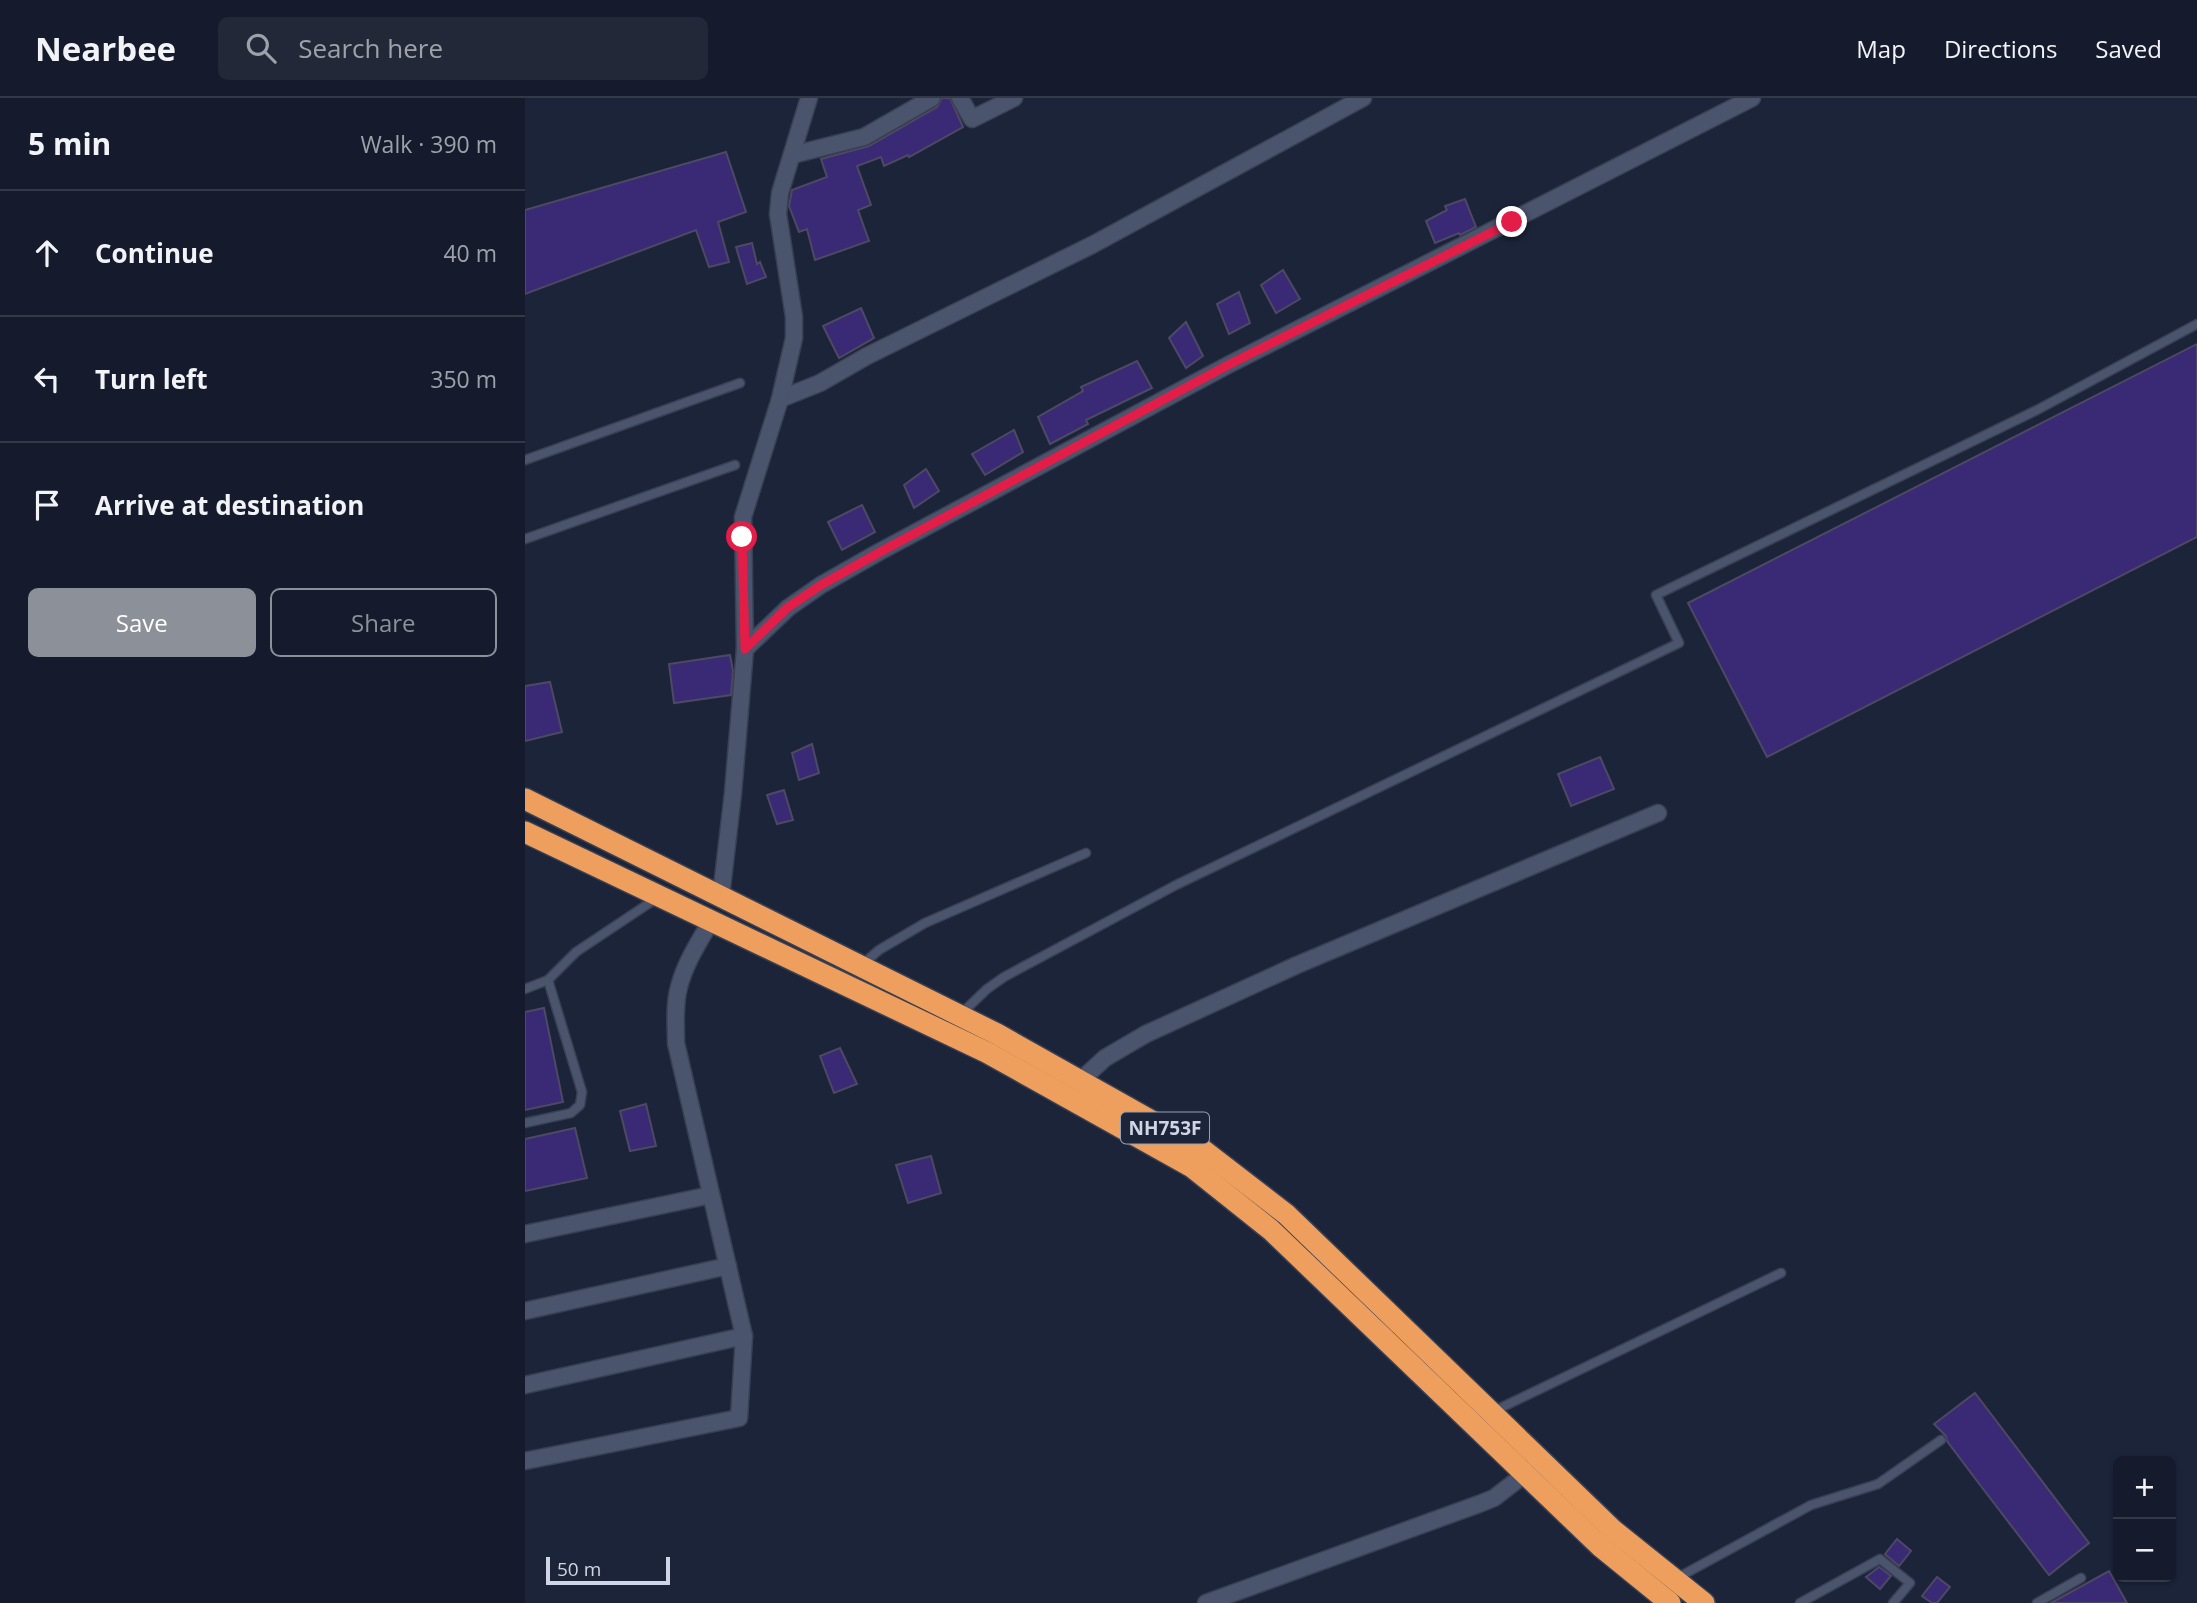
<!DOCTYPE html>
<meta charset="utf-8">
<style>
body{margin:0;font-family:"Open Sans",sans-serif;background:#222838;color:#f1f3f6}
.controls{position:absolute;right:21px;bottom:21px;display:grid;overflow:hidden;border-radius:10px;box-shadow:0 2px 5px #0004}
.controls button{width:63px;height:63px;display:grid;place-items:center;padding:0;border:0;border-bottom:2px solid #343948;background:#151b2c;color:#f1f3f6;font:35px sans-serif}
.scale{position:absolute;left:21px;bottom:18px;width:124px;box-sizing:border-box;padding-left:7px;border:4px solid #cfd5e4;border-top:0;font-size:19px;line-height:24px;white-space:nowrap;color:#cfd5e4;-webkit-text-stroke:5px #1c243a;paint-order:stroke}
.stop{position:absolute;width:21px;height:21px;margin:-16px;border:5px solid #e11d48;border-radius:50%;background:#fff}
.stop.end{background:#e11d48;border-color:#fff;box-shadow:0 2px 7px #0008}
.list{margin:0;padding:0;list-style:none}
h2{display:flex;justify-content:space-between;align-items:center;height:91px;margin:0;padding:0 28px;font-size:30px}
h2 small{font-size:23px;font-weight:400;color:#9da1a9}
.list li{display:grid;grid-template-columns:46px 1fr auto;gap:21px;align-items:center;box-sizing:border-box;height:126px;padding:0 28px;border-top:2px solid #343948}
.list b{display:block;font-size:26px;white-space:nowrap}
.list em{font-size:23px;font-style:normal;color:#9da1a9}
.actions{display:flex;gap:14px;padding:21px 28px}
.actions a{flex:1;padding:16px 0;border:2px solid #8c9099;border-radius:10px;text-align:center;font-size:24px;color:#8c9099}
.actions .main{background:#8c9099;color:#fff}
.icon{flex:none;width:38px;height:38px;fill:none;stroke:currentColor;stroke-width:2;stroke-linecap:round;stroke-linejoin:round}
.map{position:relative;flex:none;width:1672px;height:1505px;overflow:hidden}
header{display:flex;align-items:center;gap:42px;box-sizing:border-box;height:98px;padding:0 35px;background:#151b2c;border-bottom:2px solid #343948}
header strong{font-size:33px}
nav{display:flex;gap:38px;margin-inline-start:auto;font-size:24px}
.search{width:490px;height:63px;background:#222838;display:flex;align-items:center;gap:18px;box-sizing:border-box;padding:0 24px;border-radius:10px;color:#9da1a9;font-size:26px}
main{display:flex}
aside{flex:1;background:#151b2c}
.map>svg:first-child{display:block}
</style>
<header>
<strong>Nearbee</strong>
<div class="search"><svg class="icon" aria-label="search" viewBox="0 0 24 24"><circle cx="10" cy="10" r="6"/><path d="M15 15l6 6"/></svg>Search here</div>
<nav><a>Map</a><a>Directions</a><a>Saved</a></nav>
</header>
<main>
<aside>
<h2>5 min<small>Walk · 390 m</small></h2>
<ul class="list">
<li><svg class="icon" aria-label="ahead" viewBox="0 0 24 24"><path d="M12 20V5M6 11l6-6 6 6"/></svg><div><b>Continue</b></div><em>40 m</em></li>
<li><svg class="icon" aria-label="left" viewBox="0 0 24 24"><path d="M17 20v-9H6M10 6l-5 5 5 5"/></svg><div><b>Turn left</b></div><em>350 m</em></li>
<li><svg class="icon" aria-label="arrive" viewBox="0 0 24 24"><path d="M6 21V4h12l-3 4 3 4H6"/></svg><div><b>Arrive at destination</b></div></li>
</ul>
<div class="actions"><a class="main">Save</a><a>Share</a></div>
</aside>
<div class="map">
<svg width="1672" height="1505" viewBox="0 0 1672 1505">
<rect width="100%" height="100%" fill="#1c243a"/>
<g fill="#3a2974" stroke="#4c4963" stroke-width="2">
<path d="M417,0H425L438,29L384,59L383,57L359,68L356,59L332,68L346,107L333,112L344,143L290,162L282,131L274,134L264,108L267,92L302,79L296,61L344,48L412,9Z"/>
<path d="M201,54L221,114L193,124L204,164L184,169L171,132L0,196V112Z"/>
<path d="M940,101L951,129L935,137L934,135L910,145L901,123L922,112L920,108Z"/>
<path d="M227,145L232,166L235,164L241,179L222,186L211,149Z"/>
<path d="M758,172L775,201L751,215L736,187Z"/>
<path d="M714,194L725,225L704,236L692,206Z"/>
<path d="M336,210L349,240L314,260L298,228Z"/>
<path d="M661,224L678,258L661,270L644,240Z"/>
<path d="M1672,246V439L1242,659L1163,505Z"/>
<path d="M612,263L627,290L561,322L563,326L525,346L513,319L558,293L556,289Z"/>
<path d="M489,332L498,354L460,377L447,356Z"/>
<path d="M401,371L414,393L389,410L379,387Z"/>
<path d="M337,407L350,434L317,452L303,424Z"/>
<path d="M205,557L208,573L206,597L149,605L144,566Z"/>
<path d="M25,584L37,634L0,643V588Z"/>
<path d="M287,646L294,675L274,682L267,655Z"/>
<path d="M1075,659L1089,691L1046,708L1033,676Z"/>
<path d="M259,692L268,722L252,726L242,697Z"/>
<path d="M19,910L38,1004L0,1012V914Z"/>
<path d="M315,950L332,986L309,995L295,958Z"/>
<path d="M121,1006L131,1048L105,1053L95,1013Z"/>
<path d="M50,1030L62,1080L0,1093V1041Z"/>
<path d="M406,1058L416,1095L383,1105L371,1067Z"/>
<path d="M1450,1295L1564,1445L1524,1477L1452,1383L1422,1343L1421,1338L1409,1326Z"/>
<path d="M1372,1441L1386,1453L1374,1468L1360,1456Z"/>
<path d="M1354,1469L1366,1478L1355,1491L1341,1479Z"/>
<path d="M1584,1473L1602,1505H1525H1526Z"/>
<path d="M1412,1479L1425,1489L1412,1505H1407L1397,1498Z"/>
</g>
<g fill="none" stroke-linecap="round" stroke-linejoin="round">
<defs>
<g id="lane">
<path d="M0,362L215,285"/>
<path d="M0,441L210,367"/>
<path d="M338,866L354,852L400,825L561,755"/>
<path d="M0,891L23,882L51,854L132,800"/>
<path d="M437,915L462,891L479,879L651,787L1154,545L1131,497L1512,312L1672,226"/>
<path d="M0,1025L46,1015L55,1007L57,994L23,882"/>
<path d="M969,1313L1256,1175"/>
<path d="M1152,1480L1286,1407L1353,1386L1416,1342"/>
<path d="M1275,1505L1355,1461L1385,1485L1368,1505"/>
<path d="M1512,1505L1556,1480"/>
</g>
<g id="street">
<path d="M435,0L447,21L489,0"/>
<path d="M267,57L339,39L407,0"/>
<path d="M255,301L295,285L342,258L567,147L838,0"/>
<path d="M220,551L263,510L296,487L354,454L703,267L1227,0"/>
<path d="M196,798L208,695L220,551L218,419L255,301L269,240V219L253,116L255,95L284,0"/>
<path d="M555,983L580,960L621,936L772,867L1133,715"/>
<path d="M0,1136L186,1097"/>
<path d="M0,1213L203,1168"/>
<path d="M0,1287L219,1238"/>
<path d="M0,1363L214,1320L219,1238L151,945C151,926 149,907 154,889C160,865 174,844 186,823"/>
<path d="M681,1505L954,1406L969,1400L1000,1376"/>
</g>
<g id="highway">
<path d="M0,701L472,936L678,1052L761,1116L1088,1432L1179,1505"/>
<path d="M0,734L463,955L667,1069L746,1132L1075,1448L1145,1505"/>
</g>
</defs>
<use href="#lane" stroke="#3a4053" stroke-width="11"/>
<use href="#street" stroke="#3a4053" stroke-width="19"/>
<use href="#highway" stroke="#3a4053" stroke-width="24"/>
<use href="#lane" stroke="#4a546c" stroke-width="8"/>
<use href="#street" stroke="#4a546c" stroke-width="16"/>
<use href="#highway" stroke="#ef9f5d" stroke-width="21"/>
</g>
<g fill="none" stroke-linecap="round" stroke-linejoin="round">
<path stroke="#e11d48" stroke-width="9" d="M217,439L220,551L262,510L296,487L355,454L703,267L987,124"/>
</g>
<g text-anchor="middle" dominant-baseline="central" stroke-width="5" stroke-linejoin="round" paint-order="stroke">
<rect fill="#1c243a" stroke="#99a0b1" stroke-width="2" x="596" y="1014.5" width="88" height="31" rx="5"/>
<g font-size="19" font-weight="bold" fill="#cfd5e4">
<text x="640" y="1030">NH753F</text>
</g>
</g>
</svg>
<div class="controls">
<button>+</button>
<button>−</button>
</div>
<div class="scale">50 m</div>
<div class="stop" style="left:217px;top:439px"></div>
<div class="stop end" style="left:987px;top:124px"></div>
</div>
</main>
